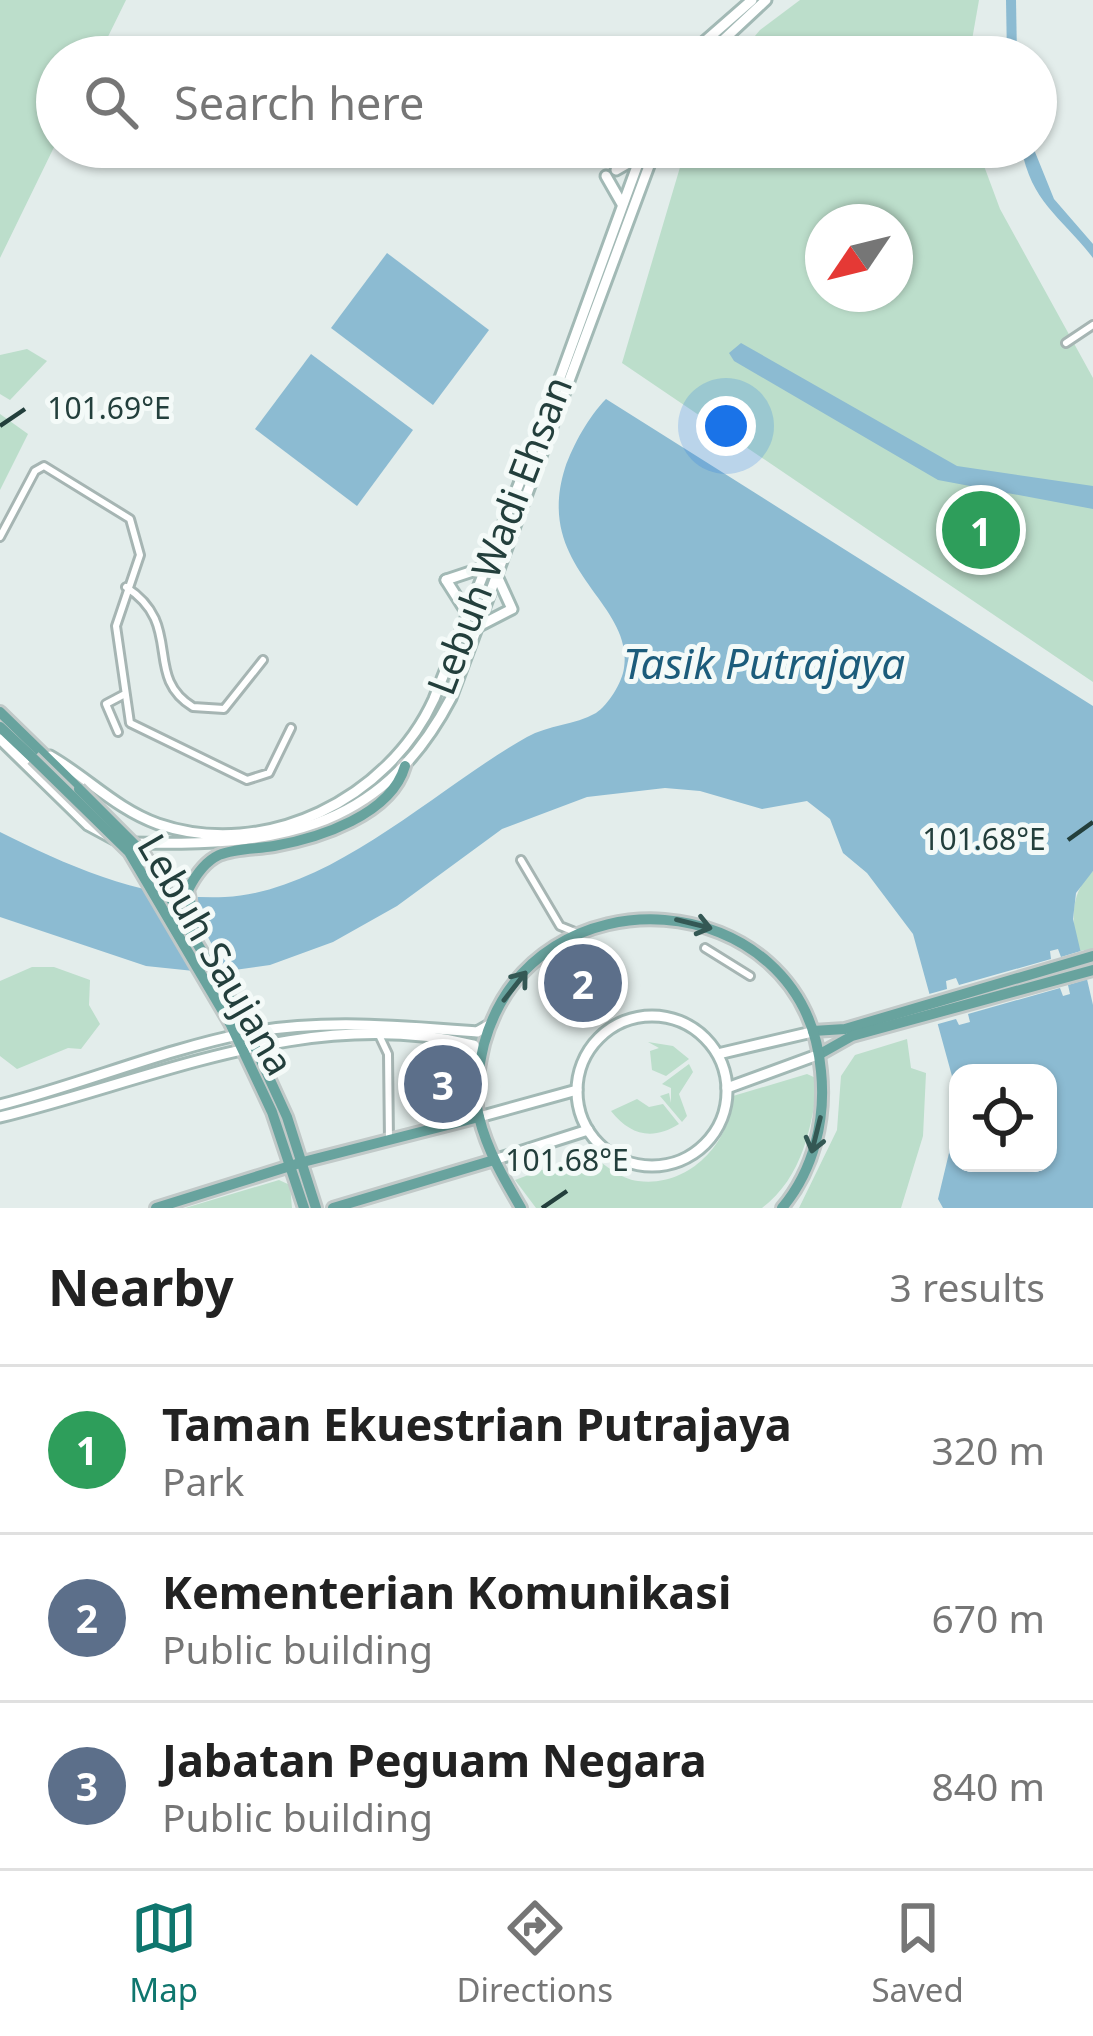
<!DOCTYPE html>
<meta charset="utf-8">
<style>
body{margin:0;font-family:"Noto Sans",sans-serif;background:#f6f6f6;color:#222}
.controls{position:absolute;right:36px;bottom:36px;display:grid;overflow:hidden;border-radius:24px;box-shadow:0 3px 9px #0004}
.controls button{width:108px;height:108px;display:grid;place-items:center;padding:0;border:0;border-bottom:3px solid #e0e0e0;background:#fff;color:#222;font:60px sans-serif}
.compass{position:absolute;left:805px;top:204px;width:108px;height:108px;border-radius:50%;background:#fff;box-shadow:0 3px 9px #0004;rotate:235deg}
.you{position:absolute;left:726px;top:426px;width:42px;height:42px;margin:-30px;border:9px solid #fff;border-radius:50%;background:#1a73e8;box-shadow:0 0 0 18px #1a73e833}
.badge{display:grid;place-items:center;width:78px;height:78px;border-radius:50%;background:#0f766e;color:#fff;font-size:39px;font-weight:700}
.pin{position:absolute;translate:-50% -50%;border:6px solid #fff;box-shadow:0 3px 12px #0006}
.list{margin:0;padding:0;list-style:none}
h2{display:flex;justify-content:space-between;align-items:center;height:156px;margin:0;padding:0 48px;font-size:51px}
h2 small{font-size:39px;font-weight:400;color:#767676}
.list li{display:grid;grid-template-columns:78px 1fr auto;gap:36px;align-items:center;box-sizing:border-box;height:168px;padding:0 48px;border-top:3px solid #e0e0e0}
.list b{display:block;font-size:45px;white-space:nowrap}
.list p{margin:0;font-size:39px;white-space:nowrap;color:#767676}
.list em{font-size:39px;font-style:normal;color:#767676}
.icon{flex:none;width:66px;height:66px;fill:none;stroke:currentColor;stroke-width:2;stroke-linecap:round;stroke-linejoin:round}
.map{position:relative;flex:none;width:1093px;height:1208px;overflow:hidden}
.search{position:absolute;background:#fff;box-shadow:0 3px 9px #0004;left:36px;right:36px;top:36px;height:132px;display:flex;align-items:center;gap:30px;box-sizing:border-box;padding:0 42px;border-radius:66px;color:#767676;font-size:45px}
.sheet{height:660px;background:#fff}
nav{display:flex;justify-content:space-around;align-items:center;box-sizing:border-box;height:168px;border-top:3px solid #e0e0e0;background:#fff;font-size:33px;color:#767676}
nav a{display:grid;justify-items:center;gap:6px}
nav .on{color:#0f766e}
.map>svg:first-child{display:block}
</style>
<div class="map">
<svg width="1093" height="1208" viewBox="0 0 1093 1208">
<rect width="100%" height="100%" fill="#e3edeb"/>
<g fill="#bcdecb" fill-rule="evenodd">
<path d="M0,0H126L98,57H57V141L0,258Z"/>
<path d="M800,0H979L969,57H737L760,30Z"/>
<path d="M686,147H977L1000,209L1093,378V682L622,363ZM823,222H895V294H823Z"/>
<path d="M27,349L47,361L10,400L0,394V355Z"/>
<path d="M0,414L28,434L0,490Z"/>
<path d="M1093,871V955L1080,958C1072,927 1067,895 1093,871Z"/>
<path d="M32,967H54L90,980L89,1005L100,1024L81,1049L68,1048L17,1069L0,1056V981Z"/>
<path d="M907,1039L911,1068L926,1073L923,1136L901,1208H799L837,1130L841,1076L855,1055Z"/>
<path d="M648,1042L673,1046L689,1059L666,1076L652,1070L650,1051L659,1048Z"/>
<path d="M689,1064L693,1072L679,1094L687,1116L682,1122L660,1096L669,1093L671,1103V1088L662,1084Z"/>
<path d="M807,1074L818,1079C812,1126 803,1177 762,1208H536L515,1180L588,1153C603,1163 620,1179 638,1181C689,1188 731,1142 733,1096Z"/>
<path d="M637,1099L649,1107L663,1104L679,1124C652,1141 630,1135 611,1111Z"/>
<path d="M279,1180L290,1185L292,1208H185Z"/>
</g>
<g fill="#8cbbd2" fill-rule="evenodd">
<path d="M1006,0H1016L1017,57H1007Z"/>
<path d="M1021,147H1033L1054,199L1093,244V258C1060,215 1032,204 1021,147Z"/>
<path d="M387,253L489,330L433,405L331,328Z"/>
<path d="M741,343L957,466L1093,486V509L938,480L734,361L729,353Z"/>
<path d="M311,354L413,430L357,506L255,429Z"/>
<path d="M606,399L1093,706V871L1076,893L1073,919L1093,1005V1208H943L938,1199L949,1153L955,1087L913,934L867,873L843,853L830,819L807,801L762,809L700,791L665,788L587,797L502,829L397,906L333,942L270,965L213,973L146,966L0,917V832C68,866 146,901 225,897C333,891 436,788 527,737C548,725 575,725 596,713C608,705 622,683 624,668C634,601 533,570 565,468C573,445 589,416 606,399ZM958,1073H1048V1163H958Z"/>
</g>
<g fill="#e3edeb">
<path d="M140,881L171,886L183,904L185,888L197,889L199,920L229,977H196Z"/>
<path d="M1058,949L1061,957L1084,950L1091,978L1068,985L1070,994L1063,996L1060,988L968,1014L970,1022L959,1025L956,1019L931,1026L922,996L947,989L946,981L956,978L959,985L1051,959L1050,951Z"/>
</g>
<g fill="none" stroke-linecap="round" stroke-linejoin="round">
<defs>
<g id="street">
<path d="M1066,343L1093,325"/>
<path d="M0,537L35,471L44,466L130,519L140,555L116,626L130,723L247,780L269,773L291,728"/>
<path d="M126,587C185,625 142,676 193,707L224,709L263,660"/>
<path d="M118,732L106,704L123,695"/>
<path d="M521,860L560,926L580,934"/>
<path d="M705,948L750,976"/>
<path d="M379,1035L388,1054L389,1141"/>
</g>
<g id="secondary">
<path d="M687,57L752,0"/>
<path d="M705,57L766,0"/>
<path d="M616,170L637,158"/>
<path d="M606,176L622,204"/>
<path d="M446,580L485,567"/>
<path d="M446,580L467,613"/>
<path d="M475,628L512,609L497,576"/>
<path d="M0,739L88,825L114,839"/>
<path d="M50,756C87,777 116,809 158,824C266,861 389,798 434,699L549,408L644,147"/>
<path d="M130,843C270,846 379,836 451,698L656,147"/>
<circle cx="652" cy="1091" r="75"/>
<path d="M718,1054L812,1032"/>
<path d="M727,1088L820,1054"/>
<path d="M0,1105C83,1084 162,1050 247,1033C321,1019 402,1026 477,1032L491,1024"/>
<path d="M0,1117C155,1079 310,1005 474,1045L480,1062"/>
<path d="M479,1117L577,1090"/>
<path d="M494,1160L588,1130"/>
</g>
<g id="primary">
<path d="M0,712L79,789"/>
<path d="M0,727L33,758"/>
<path d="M197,937L188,890C195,876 204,862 219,855C235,848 257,849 274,846C319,838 391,815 405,766"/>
<path d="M243,1021L287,1117L316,1208"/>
<path d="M231,1025L272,1112L304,1208"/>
<path d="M813,1031L845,1029L1093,956"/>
<path d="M820,1054L852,1036L1093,970"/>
<path d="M156,1208L303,1162L479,1117"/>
<path d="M333,1208L494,1160"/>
<path d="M521,1208C504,1179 487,1150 479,1117C473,1095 479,1066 484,1044C533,865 804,883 821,1071C826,1119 814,1170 782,1208"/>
</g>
</defs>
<use href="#street" stroke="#a6b5b3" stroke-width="12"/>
<use href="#secondary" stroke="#a2b9b5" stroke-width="15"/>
<use href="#primary" stroke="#c1c9c8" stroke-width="16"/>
<use href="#street" stroke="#fff" stroke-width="6"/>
<use href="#secondary" stroke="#fff" stroke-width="9"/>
<use href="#primary" stroke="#68a39e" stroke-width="10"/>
<defs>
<g id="primary-bridge">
<path d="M33,758L129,852L231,1025"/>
<path d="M79,789L145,855L243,1021"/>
</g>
</defs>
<use href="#primary-bridge" stroke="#c1c9c8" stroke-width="16" stroke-linecap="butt"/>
<use href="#primary-bridge" stroke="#68a39e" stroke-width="10"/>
</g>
<defs><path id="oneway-shaft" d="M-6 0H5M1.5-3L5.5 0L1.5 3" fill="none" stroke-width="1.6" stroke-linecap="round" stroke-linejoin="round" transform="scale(3)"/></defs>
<g stroke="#345854">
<use href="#oneway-shaft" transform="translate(694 924) rotate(14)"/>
<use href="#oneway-shaft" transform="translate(515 986) rotate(-52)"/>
<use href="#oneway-shaft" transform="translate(816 1135) rotate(104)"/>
</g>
<path fill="none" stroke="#233f3c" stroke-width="4.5" d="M0,426L25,409M1068,840L1093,822M542,1208L567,1191"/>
<g text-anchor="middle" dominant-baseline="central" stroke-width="10" stroke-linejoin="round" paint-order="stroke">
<g font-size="39" fill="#233f3c" stroke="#f4faf8">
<text transform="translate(498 535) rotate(-69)">Lebuh Wadi Ehsan</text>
<text transform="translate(217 954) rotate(60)">Lebuh Saujana</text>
</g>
<g font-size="42" font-style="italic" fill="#1c5c7b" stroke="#f4faf8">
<text x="764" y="662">Tasik Putrajaya</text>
</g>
</g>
<g font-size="30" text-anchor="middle" fill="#233f3c" stroke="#f4faf8" stroke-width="10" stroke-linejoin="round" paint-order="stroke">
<text x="109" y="419">101.69°E</text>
<text x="984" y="850">101.68°E</text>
<text x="567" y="1171">101.68°E</text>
</g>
</svg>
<div class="controls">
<button><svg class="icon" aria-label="locate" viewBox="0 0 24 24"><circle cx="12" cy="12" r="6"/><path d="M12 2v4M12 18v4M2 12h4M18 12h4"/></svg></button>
</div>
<svg class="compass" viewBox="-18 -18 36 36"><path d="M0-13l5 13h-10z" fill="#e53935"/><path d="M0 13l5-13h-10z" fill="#767676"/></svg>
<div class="you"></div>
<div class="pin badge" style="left:981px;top:530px;background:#2e9e5b">1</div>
<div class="pin badge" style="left:583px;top:983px;background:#5c6f8a">2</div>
<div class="pin badge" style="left:443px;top:1084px;background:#5c6f8a">3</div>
<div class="search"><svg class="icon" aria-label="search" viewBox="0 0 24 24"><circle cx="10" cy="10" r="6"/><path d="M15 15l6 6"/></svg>Search here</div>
</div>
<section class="sheet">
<h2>Nearby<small>3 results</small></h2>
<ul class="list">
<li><span class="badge" style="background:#2e9e5b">1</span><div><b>Taman Ekuestrian Putrajaya</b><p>Park</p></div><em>320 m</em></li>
<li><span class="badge" style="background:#5c6f8a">2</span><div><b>Kementerian Komunikasi</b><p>Public building</p></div><em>670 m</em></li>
<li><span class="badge" style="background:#5c6f8a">3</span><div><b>Jabatan Peguam Negara</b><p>Public building</p></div><em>840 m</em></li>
</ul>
</section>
<nav>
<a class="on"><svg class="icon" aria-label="map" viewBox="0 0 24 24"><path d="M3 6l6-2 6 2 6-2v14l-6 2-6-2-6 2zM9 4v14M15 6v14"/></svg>Map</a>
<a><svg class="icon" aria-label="directions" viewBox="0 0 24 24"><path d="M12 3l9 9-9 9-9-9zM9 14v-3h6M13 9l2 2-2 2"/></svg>Directions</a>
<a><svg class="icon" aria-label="saved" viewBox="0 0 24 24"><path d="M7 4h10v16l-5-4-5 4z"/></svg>Saved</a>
</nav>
